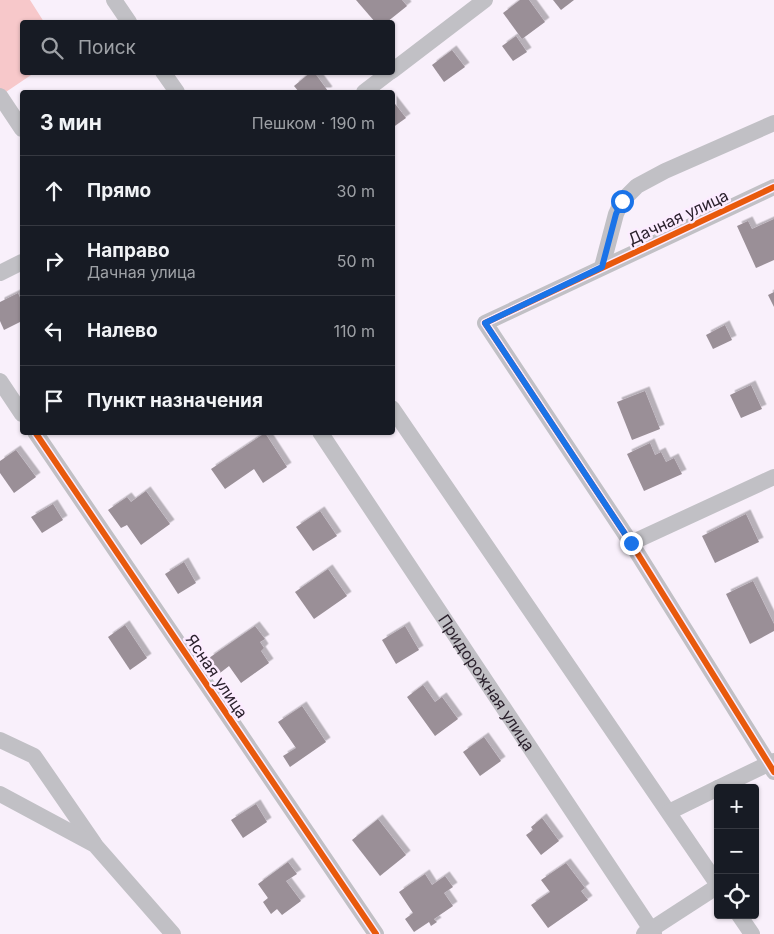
<!DOCTYPE html>
<html lang="ru">
<meta charset="utf-8">
<style>
body{margin:0;font-family:Inter,sans-serif;background:#20242c;color:#f1f3f6}
.controls{position:absolute;right:15px;bottom:15px;display:grid;overflow:hidden;border-radius:5px;box-shadow:0 1px 4px #0004}
.controls button{width:45px;height:45px;display:grid;place-items:center;padding:0;border:0;border-bottom:1px solid #363941;background:#171b24;color:#f1f3f6;font:25px sans-serif}
.stop{position:absolute;width:15px;height:15px;margin:-11px;border:4px solid #1a73e8;border-radius:50%;background:#fff}
.stop.end{background:#1a73e8;border-color:#fff;box-shadow:0 1px 5px #0008}
.list{margin:0;padding:0;list-style:none}
h2{display:flex;justify-content:space-between;align-items:center;height:65px;margin:0;padding:0 20px;font-size:21px}
h2 small{font-size:16px;font-weight:400;color:#9ea1a6}
.list li{display:grid;grid-template-columns:32px 1fr auto;gap:15px;align-items:center;box-sizing:border-box;height:70px;padding:0 20px;border-top:1px solid #363941}
.list b{display:block;font-size:19px;white-space:nowrap}
.list p{margin:0;font-size:16px;white-space:nowrap;color:#9ea1a6}
.list em{font-size:16px;font-style:normal;color:#9ea1a6}
.icon{flex:none;width:28px;height:28px;fill:none;stroke:currentColor;stroke-width:2;stroke-linecap:round;stroke-linejoin:round}
.map{position:relative;flex:none;width:774px;height:934px;overflow:hidden}
.search{position:absolute;background:#171b24;box-shadow:0 1px 4px #0004;left:20px;top:20px;width:375px;height:55px;display:flex;align-items:center;gap:12px;box-sizing:border-box;padding:0 18px;border-radius:5px;color:#9ea1a6;font-size:19px}
.panel{position:absolute;background:#171b24;box-shadow:0 1px 4px #0004;left:20px;top:90px;width:375px;height:345px;border-radius:5px}
.map>svg:first-child{display:block}
</style>
<div class="map">
<svg width="774" height="934" viewBox="0 0 774 934">
<defs>
<filter id="shadow"><feDropShadow dx="4.5" dy="-4.5" stdDeviation="0" flood-color="#0004"/></filter>
</defs>
<rect width="100%" height="100%" fill="#f9f0fb"/>
<path fill="#f7c8ca" d="M0,0H30L44,22H22V72L34,73L0,96Z"/>
<g fill="#9a8f97" filter="url(#shadow)">
<path d="M356,0H402L407,6L387,22H375Z"/>
<path d="M520,0H529L545,22L522,39L503,13Z"/>
<path d="M553,0H574L561,10Z"/>
<path d="M516,36L527,52L513,61L502,46Z"/>
<path d="M452,50L465,67L444,82L432,65Z"/>
<path d="M311,72H314L328,91L326,92H299L294,86Z"/>
<path d="M392,100L406,118L392,128Z"/>
<path d="M774,219V260L756,268L737,226L748,221L752,229Z"/>
<path d="M774,292V307L768,295Z"/>
<path d="M18,293L22,302V321L4,330L0,321V302Z"/>
<path d="M725,325L732,340L713,349L706,335Z"/>
<path d="M751,385L762,409L741,418L730,395Z"/>
<path d="M645,391L660,429L632,440L617,402Z"/>
<path d="M265,433L287,467L263,483L254,469L225,489L211,469Z"/>
<path d="M650,443L655,455L661,452L666,462L674,458L682,474L644,491L627,454Z"/>
<path d="M16,450L36,477L14,493L0,473V461Z"/>
<path d="M146,491L170,524L141,545L127,525L121,528L108,510L127,497L131,502Z"/>
<path d="M53,504L63,520L42,533L31,517Z"/>
<path d="M320,511L337,536L313,551L296,527Z"/>
<path d="M746,514L759,542L715,563L702,536Z"/>
<path d="M184,562L196,583L178,594L165,574Z"/>
<path d="M328,569L347,596L314,619L295,592Z"/>
<path d="M753,581L774,624V631L750,644L726,594Z"/>
<path d="M125,625L147,658L130,670L108,637Z"/>
<path d="M255,626L265,639L260,642L264,648L261,651L269,663L241,683L229,666L220,673L209,658Z"/>
<path d="M405,626L419,650L396,664L382,640Z"/>
<path d="M423,685L435,702L442,697L458,719L435,736L407,697Z"/>
<path d="M302,706L326,742L290,767L283,756L296,748L278,722Z"/>
<path d="M484,737L501,761L480,776L463,752Z"/>
<path d="M256,804L267,822L243,838L231,820Z"/>
<path d="M542,818L559,841L541,855L526,835L533,830L531,827Z"/>
<path d="M378,819L406,855L380,876L352,840Z"/>
<path d="M288,862L297,874L286,881L301,901L282,915L277,909L271,914L263,902L268,898L258,884Z"/>
<path d="M566,863L585,888L581,891L588,900L548,928L531,905L550,892L541,880Z"/>
<path d="M425,874L432,885L445,876L453,887L444,893L453,906L434,919L437,922L431,926L429,922L414,932L405,919L413,913L399,892Z"/>
</g>
<g fill="none" stroke-linecap="round" stroke-linejoin="round">
<g stroke="#c1c0c5" stroke-width="16">
<path d="M114,0L129,22"/>
<path d="M392,71L485,0"/>
<path d="M163,72L177,92"/>
<path d="M364,92L390,72"/>
<path d="M0,96L22,129"/>
<path d="M774,187L485,323L631,543L774,772"/>
<path d="M602,267L616,214L622,201L637,186L665,171L774,123"/>
<path d="M0,273L22,262"/>
<path d="M0,381L22,414"/>
<path d="M392,408L718,885"/>
<path d="M35,432L376,934"/>
<path id="s1" d="M320,432L654,934"/>
<path d="M631,543L774,477"/>
<path d="M0,740L34,756L94,843"/>
<path d="M718,788L774,761"/>
<path d="M0,794L95,845L173,934"/>
<path d="M669,812L718,788"/>
<path d="M739,915L752,934"/>
<path d="M644,934L718,886"/>
</g>
<defs>
<g id="cycleway">
<path d="M774,187L485,323L631,543L774,772"/>
<path d="M35,432L376,934"/>
</g>
</defs>
<use href="#cycleway" stroke="#fcecff" stroke-width="9"/>
<use href="#cycleway" stroke="#e8590c" stroke-width="6"/>
</g>
<g fill="none" stroke-linecap="round" stroke-linejoin="round">
<path stroke="#1a73e8" stroke-width="6" d="M622,201L616,214L602,267L485,323L631,543"/>
</g>
<g text-anchor="middle" dominant-baseline="central" stroke-width="5" stroke-linejoin="round" paint-order="stroke">
<g font-size="16" fill="#2b212d" stroke="#fcecff">
<text transform="translate(678 217) rotate(-25)">Дачная улица</text>
<text transform="translate(217 676) rotate(56)">Ясная улица</text>
<text stroke="none"><textPath href="#s1" startOffset="301">Придорожная улица</textPath></text>
</g>
</g>
</svg>
<div class="controls">
<button>+</button>
<button>−</button>
<button><svg class="icon" aria-label="locate" viewBox="0 0 24 24"><circle cx="12" cy="12" r="6"/><path d="M12 2v4M12 18v4M2 12h4M18 12h4"/></svg></button>
</div>
<div class="stop" style="left:622px;top:201px"></div>
<div class="stop end" style="left:631px;top:543px"></div>
<div class="search"><svg class="icon" aria-label="search" viewBox="0 0 24 24"><circle cx="10" cy="10" r="6"/><path d="M15 15l6 6"/></svg>Поиск</div>
<section class="panel">
<h2>3 мин<small>Пешком · 190 m</small></h2>
<ul class="list">
<li><svg class="icon" aria-label="ahead" viewBox="0 0 24 24"><path d="M12 20V5M6 11l6-6 6 6"/></svg><div><b>Прямо</b></div><em>30 m</em></li>
<li><svg class="icon" aria-label="right" viewBox="0 0 24 24"><path d="M7 20v-9h11M14 6l5 5-5 5"/></svg><div><b>Направо</b><p>Дачная улица</p></div><em>50 m</em></li>
<li><svg class="icon" aria-label="left" viewBox="0 0 24 24"><path d="M17 20v-9H6M10 6l-5 5 5 5"/></svg><div><b>Налево</b></div><em>110 m</em></li>
<li><svg class="icon" aria-label="arrive" viewBox="0 0 24 24"><path d="M6 21V4h12l-3 4 3 4H6"/></svg><div><b>Пункт назначения</b></div></li>
</ul>
</section>
</div>
